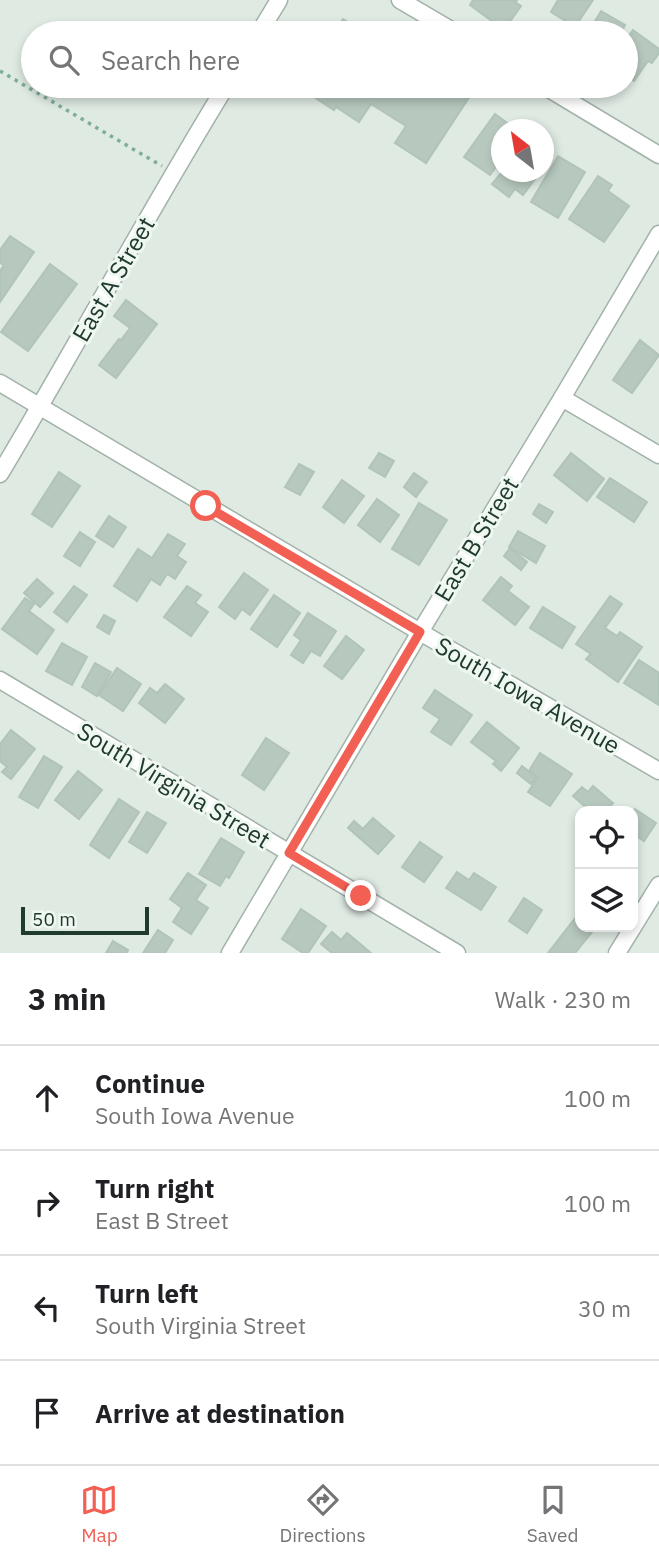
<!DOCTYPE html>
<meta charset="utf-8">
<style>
body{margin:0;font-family:"IBM Plex Sans",sans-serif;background:#f6f6f6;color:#202124}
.controls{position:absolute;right:21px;bottom:21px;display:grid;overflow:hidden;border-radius:14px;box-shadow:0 4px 10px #0003}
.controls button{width:63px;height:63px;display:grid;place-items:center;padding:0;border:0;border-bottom:2px solid #e0e0e0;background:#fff;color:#202124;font:35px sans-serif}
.compass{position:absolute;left:491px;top:119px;width:63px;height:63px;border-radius:50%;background:#fff;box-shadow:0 4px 10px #0003;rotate:329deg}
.scale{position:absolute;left:21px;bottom:18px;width:128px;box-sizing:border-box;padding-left:7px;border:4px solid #203a2e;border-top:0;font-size:19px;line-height:24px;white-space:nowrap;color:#203a2e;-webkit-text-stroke:5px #eff7f1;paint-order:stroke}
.stop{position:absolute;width:21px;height:21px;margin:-16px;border:5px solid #f26054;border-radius:50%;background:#fff}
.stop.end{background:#f26054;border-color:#fff;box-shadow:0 2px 7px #0008}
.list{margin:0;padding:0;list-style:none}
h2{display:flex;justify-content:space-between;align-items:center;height:91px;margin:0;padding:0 28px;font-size:30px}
h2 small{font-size:23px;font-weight:400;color:#757577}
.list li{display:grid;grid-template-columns:46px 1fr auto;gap:21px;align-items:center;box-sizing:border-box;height:105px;padding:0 28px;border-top:2px solid #e0e0e0}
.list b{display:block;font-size:26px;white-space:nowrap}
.list p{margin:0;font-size:23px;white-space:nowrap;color:#757577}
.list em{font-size:23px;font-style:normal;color:#757577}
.icon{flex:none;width:38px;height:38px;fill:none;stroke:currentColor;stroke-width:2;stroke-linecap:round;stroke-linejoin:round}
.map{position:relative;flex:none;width:659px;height:953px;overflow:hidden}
.search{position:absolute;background:#fff;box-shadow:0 4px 10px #0003;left:21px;right:21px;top:21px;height:77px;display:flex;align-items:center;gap:18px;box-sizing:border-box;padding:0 24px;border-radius:38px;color:#757577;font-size:26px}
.sheet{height:511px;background:#fff}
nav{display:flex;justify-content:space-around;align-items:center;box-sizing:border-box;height:98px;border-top:2px solid #e0e0e0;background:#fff;font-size:19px;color:#757577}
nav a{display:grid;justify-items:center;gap:4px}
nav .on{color:#f26054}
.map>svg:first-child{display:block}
</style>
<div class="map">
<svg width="659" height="953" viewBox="0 0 659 953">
<rect width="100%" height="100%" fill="#dfeae3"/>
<g fill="#b7c8be" stroke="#b1c4b9" stroke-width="2">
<path d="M473,0H517L515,2L521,6L504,30L470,5Z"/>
<path d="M558,0H593L575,27L551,12Z"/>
<path d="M601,11L625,25L621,33H588Z"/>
<path d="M343,19L366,33H334Z"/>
<path d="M633,30L659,49V53L652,63L648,61L634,81L626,75V40Z"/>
<path d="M300,86H419L424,89L427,86H454L470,96L426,163L395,143L406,126L371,104L359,122L336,107L334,110L299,87Z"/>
<path d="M495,114L517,130H502V159L490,175L464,157Z"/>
<path d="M544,148L553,155L544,167Z"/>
<path d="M558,156L585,172L558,218L531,202Z"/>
<path d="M502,172H540L523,195L515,189L509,197L492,184Z"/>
<path d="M598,176L612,185L608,191L629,206L604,242L569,219Z"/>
<path d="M10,236L34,252L0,302V271L4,265L0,263V250Z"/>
<path d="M50,264L77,284L28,351L1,332Z"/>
<path d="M126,300L157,324L116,378L99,365L119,339L121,340L130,328L114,316Z"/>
<path d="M640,340L659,355L632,393L613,380Z"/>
<path d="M379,453L394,461L385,477L369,468Z"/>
<path d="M571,453L604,479L587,501L554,475Z"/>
<path d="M299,464L314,472L300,495L285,487Z"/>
<path d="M59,472L80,486L52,527L32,514Z"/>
<path d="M414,473L427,482L416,497L404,487Z"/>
<path d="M610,478L647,502L634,522L597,497Z"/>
<path d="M342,480L364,496L344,523L323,507Z"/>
<path d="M377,499L399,515L380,542L358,525Z"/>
<path d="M419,503L447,520L419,565L392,549Z"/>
<path d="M539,504L553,512L546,523L533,514Z"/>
<path d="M109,516L126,527L113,547L96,536Z"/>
<path d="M518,531L545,546L536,563L509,547Z"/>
<path d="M80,532L95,542L80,566L64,556Z"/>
<path d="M168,534L185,544L177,556L186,562L175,579L167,574L160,585L151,579L137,601L114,586L138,549L152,558Z"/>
<path d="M510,548L527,562L521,570L504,556Z"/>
<path d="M244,573L268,590L250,615L242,609L235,619L219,607Z"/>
<path d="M501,577L512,586L508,591L529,607L515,625L483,600Z"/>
<path d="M37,579L53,593L40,607L24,593Z"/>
<path d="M74,586L87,595L67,622L54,612Z"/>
<path d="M187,586L201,595L195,603L208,612L191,636L164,617Z"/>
<path d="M274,595L300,613L277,647L251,629Z"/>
<path d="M610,596L622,604L605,628L617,636L620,632L642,647L618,682L586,659L591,654L576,644Z"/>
<path d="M25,598L34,604L29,611L54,630L37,654L2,629Z"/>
<path d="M543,607L575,627L562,648L530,628Z"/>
<path d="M308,613L336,631L320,656L311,651L303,663L291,655L301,640L294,635Z"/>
<path d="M104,615L115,621L109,634L97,627Z"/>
<path d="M346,636L364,650L342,679L324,666Z"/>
<path d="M62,643L87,657L72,685L46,671Z"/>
<path d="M639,660L659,673V705L624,683Z"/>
<path d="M95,663L111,672L97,696L82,687Z"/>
<path d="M117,668L141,684L123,711L99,695Z"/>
<path d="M165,684L184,699L165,723L139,703L150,688L157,693Z"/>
<path d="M435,690L472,715L451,745L431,732L440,719L423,708Z"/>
<path d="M487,722L519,748L501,771L493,764L496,761L471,742Z"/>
<path d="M11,730L35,749L11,779L2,772L7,767L0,761V744Z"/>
<path d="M266,738L289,753L264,790L242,775Z"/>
<path d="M540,753L572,774L550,806L528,792L538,777L529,771Z"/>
<path d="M44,756L62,767L38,808L19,797Z"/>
<path d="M522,766L536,777L531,784L517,773Z"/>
<path d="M78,771L102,790L79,819L55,800Z"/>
<path d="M593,786L613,803L606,811H590L573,796L582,787L588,792Z"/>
<path d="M119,799L139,812L109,858L90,845Z"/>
<path d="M635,809L656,823L644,841L638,837L633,845V812Z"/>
<path d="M147,812L166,823L147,853L129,842Z"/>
<path d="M373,818L394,836L378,854L348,828L354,821L363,829Z"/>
<path d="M221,838L244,852L229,878L226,876L220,886L199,874Z"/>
<path d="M420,842L442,857L424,882L402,867Z"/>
<path d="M457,872L469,880L474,873L496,887L481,910L446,888Z"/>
<path d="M188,873L206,885L196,900L208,908L191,934L173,922L182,908L170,899Z"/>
<path d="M524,898L542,910L527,933L509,921Z"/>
<path d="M301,909L326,926L308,953H303L282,939Z"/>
<path d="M580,912V927H596L575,953H548Z"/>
<path d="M158,930L173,940L165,953H143Z"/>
<path d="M332,932L341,940L347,933L371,953H332L321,944Z"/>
<path d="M113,941L128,950L127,953H106Z"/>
</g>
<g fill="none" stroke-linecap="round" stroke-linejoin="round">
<defs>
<g id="street">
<path d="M400,0L456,33"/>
<path d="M259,33L279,0"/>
<path d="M544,86L659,155"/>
<path d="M0,383L420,632L659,771"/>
<path d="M562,398L659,455"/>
<path d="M0,474C77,345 148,213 226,86"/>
<path d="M0,680L457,953"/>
<path d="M230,953L420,632L562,398L659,234"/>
<path d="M617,953L659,885"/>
</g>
</defs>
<use href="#street" stroke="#a2b2a9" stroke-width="19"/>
<path stroke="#7fae97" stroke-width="3.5" stroke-dasharray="3.5 5" stroke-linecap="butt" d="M0,71L162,166"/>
<use href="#street" stroke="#fff" stroke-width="16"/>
</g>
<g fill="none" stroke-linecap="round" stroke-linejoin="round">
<path stroke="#f26054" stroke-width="9" d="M206,506L420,632L289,853L361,896"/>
</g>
<g text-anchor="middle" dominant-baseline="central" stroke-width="6" stroke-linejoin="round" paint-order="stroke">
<g font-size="24" fill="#203a2e" stroke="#eff7f1">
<text transform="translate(113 279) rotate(-60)">East A Street</text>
<text transform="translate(476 539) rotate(-59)">East B Street</text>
<text transform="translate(528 695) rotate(30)">South Iowa Avenue</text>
<text transform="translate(174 785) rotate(31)">South Virginia Street</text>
</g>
</g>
</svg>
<div class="controls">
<button><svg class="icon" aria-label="locate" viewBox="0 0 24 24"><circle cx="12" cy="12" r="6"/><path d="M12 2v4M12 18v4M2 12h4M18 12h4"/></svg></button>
<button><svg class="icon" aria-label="layers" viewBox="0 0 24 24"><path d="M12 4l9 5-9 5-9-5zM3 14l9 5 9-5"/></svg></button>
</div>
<svg class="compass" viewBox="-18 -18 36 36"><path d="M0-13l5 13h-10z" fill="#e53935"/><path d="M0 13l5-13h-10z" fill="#757577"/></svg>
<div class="scale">50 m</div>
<div class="stop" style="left:206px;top:506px"></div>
<div class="stop end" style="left:361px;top:896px"></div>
<div class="search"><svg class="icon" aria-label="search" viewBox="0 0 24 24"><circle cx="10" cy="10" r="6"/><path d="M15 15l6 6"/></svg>Search here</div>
</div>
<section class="sheet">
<h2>3 min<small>Walk · 230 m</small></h2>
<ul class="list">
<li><svg class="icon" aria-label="ahead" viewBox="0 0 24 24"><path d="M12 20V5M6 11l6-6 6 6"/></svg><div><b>Continue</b><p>South Iowa Avenue</p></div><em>100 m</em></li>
<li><svg class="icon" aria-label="right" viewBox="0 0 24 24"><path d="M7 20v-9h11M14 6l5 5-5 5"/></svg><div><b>Turn right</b><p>East B Street</p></div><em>100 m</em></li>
<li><svg class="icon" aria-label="left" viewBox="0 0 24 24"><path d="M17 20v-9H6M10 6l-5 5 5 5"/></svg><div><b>Turn left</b><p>South Virginia Street</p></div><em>30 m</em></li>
<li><svg class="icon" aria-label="arrive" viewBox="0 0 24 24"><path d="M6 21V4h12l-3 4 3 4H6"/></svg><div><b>Arrive at destination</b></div></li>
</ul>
</section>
<nav>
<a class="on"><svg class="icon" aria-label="map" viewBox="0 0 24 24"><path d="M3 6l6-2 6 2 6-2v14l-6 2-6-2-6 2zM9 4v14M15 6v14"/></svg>Map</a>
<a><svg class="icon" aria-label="directions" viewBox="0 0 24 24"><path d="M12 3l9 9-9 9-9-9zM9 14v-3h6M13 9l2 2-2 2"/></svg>Directions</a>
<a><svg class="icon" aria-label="saved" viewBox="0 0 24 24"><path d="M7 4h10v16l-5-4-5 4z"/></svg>Saved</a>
</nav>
